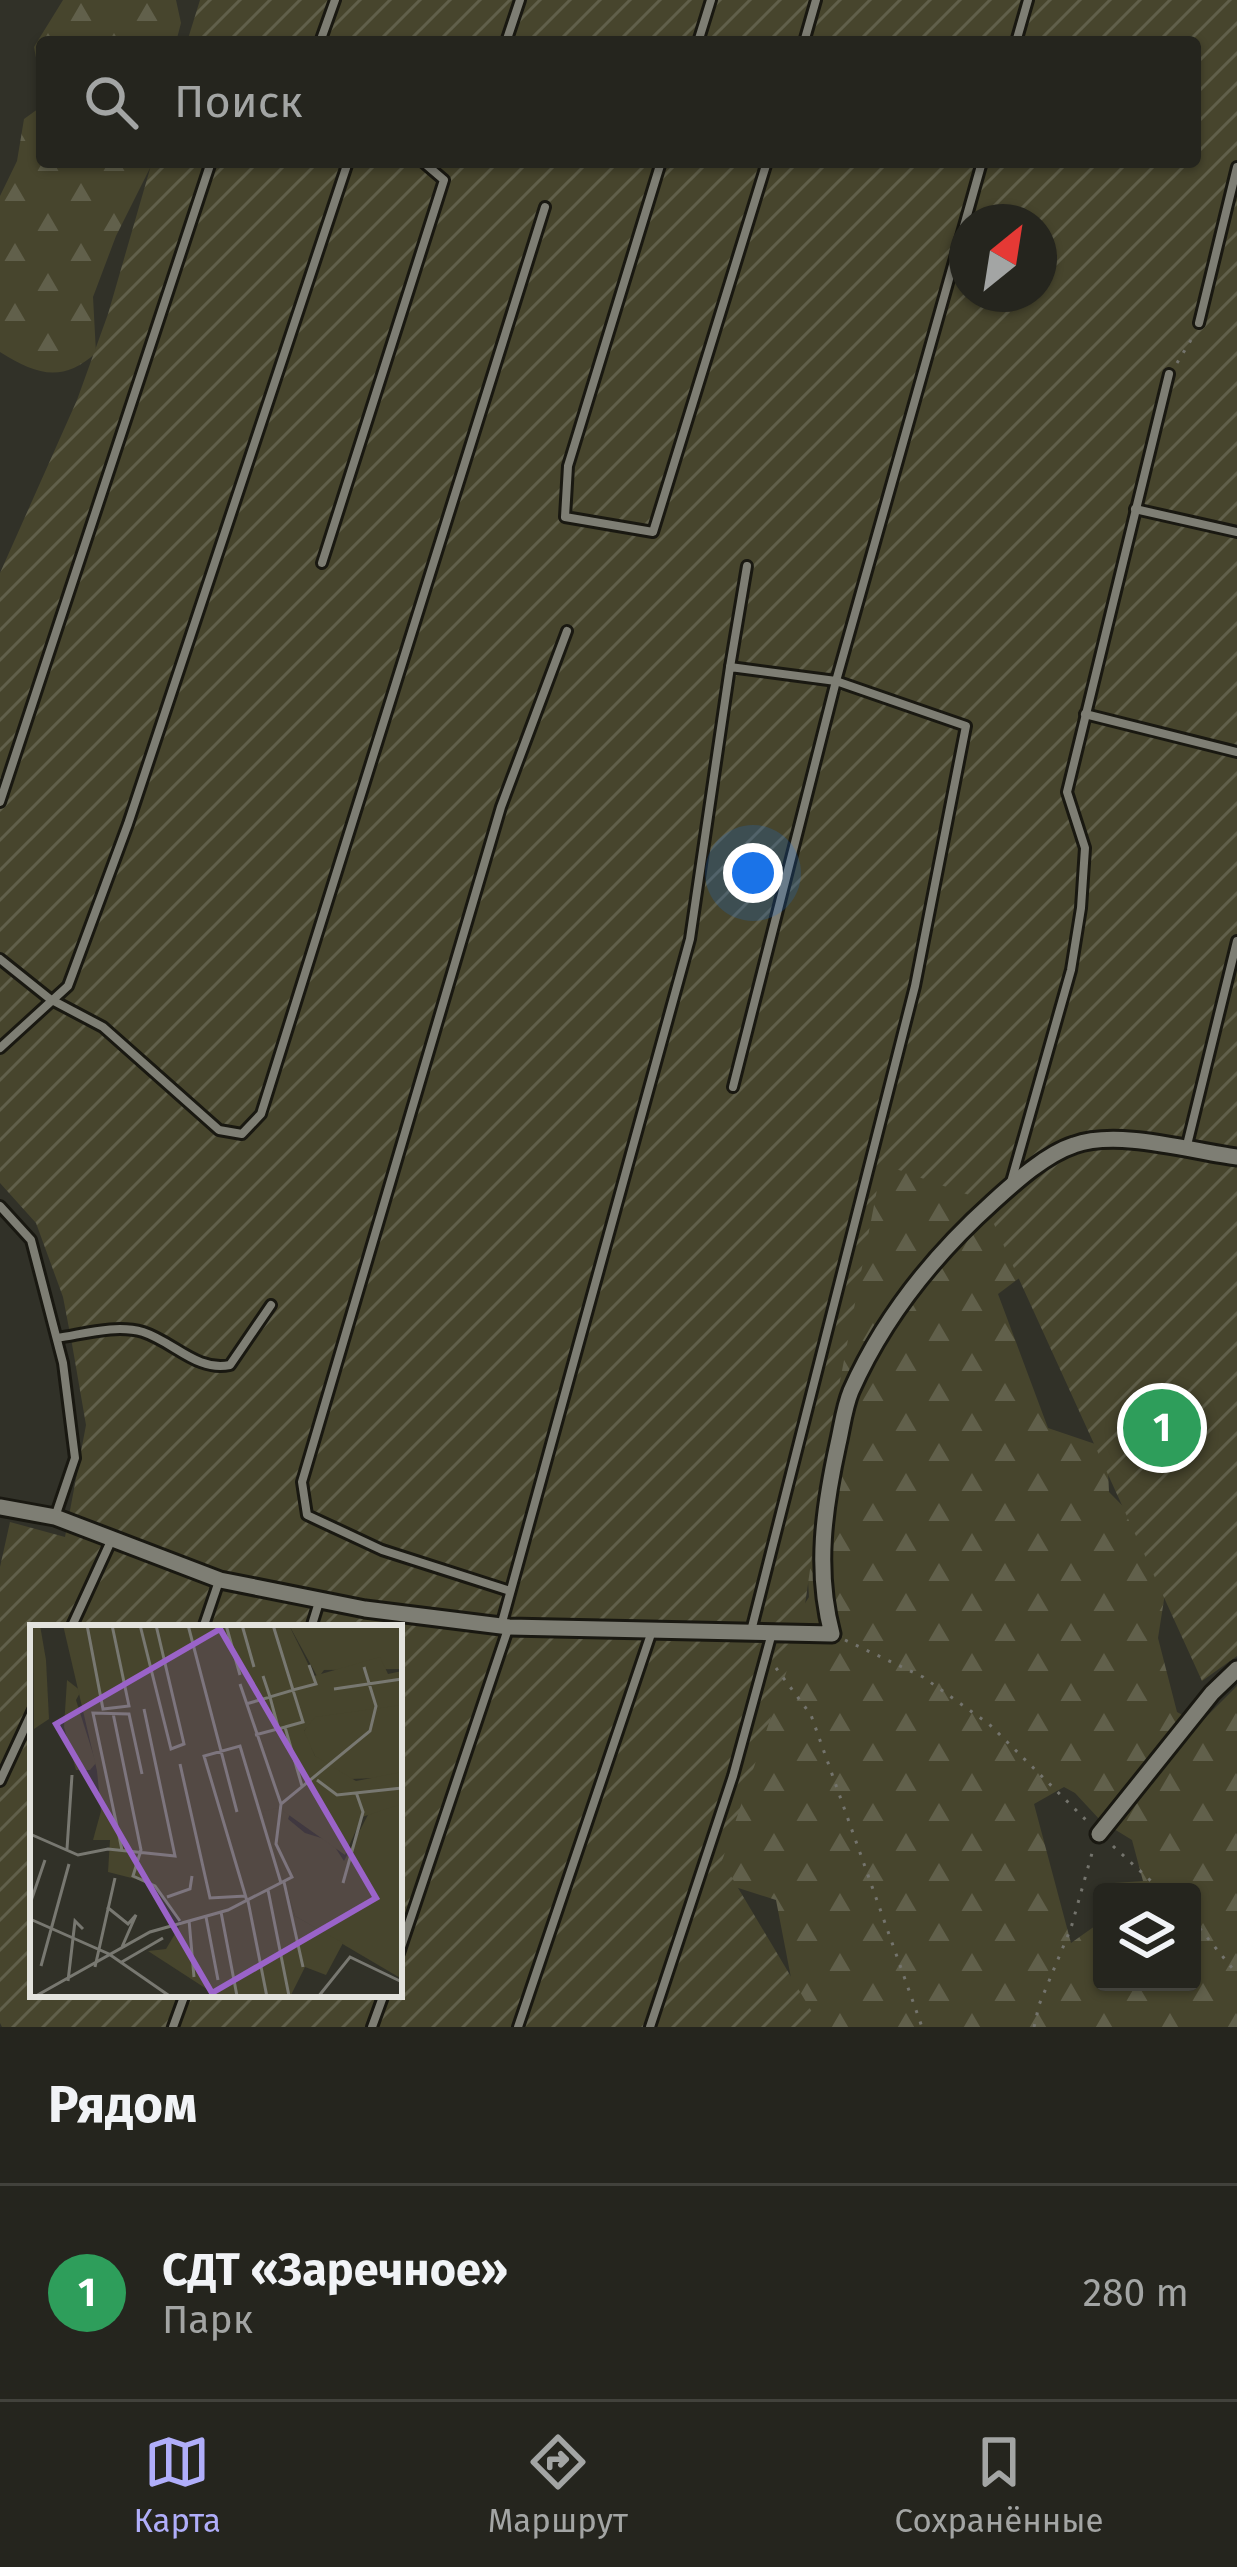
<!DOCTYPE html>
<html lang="ru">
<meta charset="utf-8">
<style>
body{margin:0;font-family:"Fira Sans",sans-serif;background:#31312b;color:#f1f3f6}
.controls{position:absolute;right:36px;bottom:36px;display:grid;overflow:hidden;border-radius:12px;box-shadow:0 3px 9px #0004}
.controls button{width:108px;height:108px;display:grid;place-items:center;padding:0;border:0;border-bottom:3px solid #42423c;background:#25251e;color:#f1f3f6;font:60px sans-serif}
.compass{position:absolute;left:949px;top:204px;width:108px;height:108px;border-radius:50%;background:#25251e;box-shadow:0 3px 9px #0004;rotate:30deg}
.you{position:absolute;left:753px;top:873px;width:42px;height:42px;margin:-30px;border:9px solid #fff;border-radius:50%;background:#1a73e8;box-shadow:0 0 0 18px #1a73e833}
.badge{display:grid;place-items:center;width:78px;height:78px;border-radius:50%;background:#b0aefa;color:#fff;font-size:39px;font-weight:700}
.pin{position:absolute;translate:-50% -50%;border:6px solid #fff;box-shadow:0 3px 12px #0006}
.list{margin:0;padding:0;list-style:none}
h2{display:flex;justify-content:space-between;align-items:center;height:156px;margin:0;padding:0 48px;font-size:51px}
h2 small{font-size:39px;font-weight:400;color:#a3a5a4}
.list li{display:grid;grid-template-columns:78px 1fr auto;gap:36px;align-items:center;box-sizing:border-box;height:216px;padding:0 48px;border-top:3px solid #42423c}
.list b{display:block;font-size:45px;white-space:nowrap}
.list p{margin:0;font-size:39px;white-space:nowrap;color:#a3a5a4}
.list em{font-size:39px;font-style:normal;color:#a3a5a4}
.icon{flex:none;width:66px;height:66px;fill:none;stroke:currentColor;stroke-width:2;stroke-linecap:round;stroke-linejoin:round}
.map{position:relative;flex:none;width:1237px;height:2027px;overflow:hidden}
.search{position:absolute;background:#25251e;box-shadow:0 3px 9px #0004;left:36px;right:36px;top:36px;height:132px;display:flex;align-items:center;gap:30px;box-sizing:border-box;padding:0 42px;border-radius:12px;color:#a3a5a4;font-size:45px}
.sheet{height:372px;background:#25251e}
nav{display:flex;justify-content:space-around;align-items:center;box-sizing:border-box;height:168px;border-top:3px solid #42423c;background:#25251e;font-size:33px;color:#a3a5a4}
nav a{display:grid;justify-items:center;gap:6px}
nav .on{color:#b0aefa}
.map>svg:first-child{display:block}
</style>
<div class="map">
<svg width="1237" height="2027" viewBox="0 0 1237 2027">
<defs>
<pattern id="forest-firs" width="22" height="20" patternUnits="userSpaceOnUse" patternTransform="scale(3)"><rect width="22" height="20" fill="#47452d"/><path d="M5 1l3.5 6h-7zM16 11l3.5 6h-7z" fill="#61604b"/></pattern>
<pattern id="garden-furrows" width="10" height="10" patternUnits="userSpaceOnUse" patternTransform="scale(3)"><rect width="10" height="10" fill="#47452d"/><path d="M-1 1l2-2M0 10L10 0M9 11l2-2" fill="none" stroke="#61604b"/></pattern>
</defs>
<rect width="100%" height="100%" fill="#313128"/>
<g fill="url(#forest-firs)" fill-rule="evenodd">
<path d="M63,0H176L181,23L176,42H42V90L34,47Z"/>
<path d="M42,106V162H153L116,236L93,297L96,353C62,383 37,375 0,352V196L17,161L24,119Z"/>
<path d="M908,1052L944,1071L968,1114L984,1184L1045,1150L1096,1136L1114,1192L1187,1195L1237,1330V1550L1232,1555L1118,1256L1076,1206L1054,1252L998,1294L1048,1428L1107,1448L1109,1492L1171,1555L1158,1638L1177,1712L1199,1724L1237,1686V2027H813L797,2009L776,1900L729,1885L722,1861L754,1684L809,1597L806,1547L828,1422L819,1388L846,1319L876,1164ZM1064,1787L1075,1793L1101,1821L1132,1840L1143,1881L1100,1884L1102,1892H1192V1982H1102V1921L1071,1943L1034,1804Z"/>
</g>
<path fill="url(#garden-furrows)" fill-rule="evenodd" d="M200,0H1237V1656L1202,1681L983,1200L882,1164L828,1443L802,1626L722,1861L821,2027H2L0,2023V1567L10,1522L65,1537L86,1425L72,1344L63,1297L36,1223L0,1183V573L77,400L108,314L152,162H1195V42H187ZM967,222H1039V294H967ZM33,1628H399V1994H33Z"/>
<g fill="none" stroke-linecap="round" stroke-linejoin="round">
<defs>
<g id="service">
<path d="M320,42L335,0"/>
<path d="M506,42L520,0"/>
<path d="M698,42L711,0"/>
<path d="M804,42L816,0"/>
<path d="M1016,42L1028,0"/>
<path d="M661,162L568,466L565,517L653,532L767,162"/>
<path d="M1199,323L1237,167"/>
<path d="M1135,509L1237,532"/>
<path d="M322,563L444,180L423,162"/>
<path d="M730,667L747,566"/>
<path d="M1085,714L1237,752"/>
<path d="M0,802L211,162"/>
<path d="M0,959L50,999L103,1027L219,1130L242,1134L261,1114L545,207"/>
<path d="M0,1048L68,986L128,824L348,162"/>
<path d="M733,1087L836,681L982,162"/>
<path d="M1186,1149L1237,941"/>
<path d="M1011,1182L1071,970L1081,908L1085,848L1067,792L1169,374"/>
<path d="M0,1206L31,1240L63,1363L75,1458L56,1514"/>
<path d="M57,1338C84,1334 116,1324 143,1332C174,1342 197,1372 230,1365L271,1305"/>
<path d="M510,1591L382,1550L307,1515L302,1482L501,807L567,631"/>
<path d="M501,1626L690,939L730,667L836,681L966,726L915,986L751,1631"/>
<path d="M71,1628L111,1541"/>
<path d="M203,1628L219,1581"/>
<path d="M311,1628L319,1602"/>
<path d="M0,1781L33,1710"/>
<path d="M399,1953L508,1629"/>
<path d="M173,2027L185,1994"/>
<path d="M372,2027L384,1994"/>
<path d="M518,2027L652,1631"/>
<path d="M650,2027L733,1776L772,1633"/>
</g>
<g id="minor">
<path d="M0,1507L55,1517L220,1580L365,1609L509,1627L832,1634C815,1570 824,1508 838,1444C842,1427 844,1408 851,1391C883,1319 934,1255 993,1202C1015,1182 1046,1154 1074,1145C1118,1129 1191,1151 1237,1157"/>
<path d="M1099,1834L1212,1693L1237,1669"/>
</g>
</defs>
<use href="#service" stroke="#191811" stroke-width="14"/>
<use href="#minor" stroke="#191811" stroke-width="21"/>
<g stroke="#74746d" stroke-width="3" stroke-dasharray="3 9" stroke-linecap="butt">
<path d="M1177,363L1194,335"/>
<path d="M845,1640L923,1677L989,1724L1089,1823"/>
<path d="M776,1668L811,1715L922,2027"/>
<path d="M1113,1846L1163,1892"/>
<path d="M1192,1919L1237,1974"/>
<path d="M1034,2027L1039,2005L1071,1928L1094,1846"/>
</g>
<use href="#service" stroke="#7e7e74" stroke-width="8"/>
<use href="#minor" stroke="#7e7e74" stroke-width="15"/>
</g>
<g transform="translate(30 1625)">
<rect width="372" height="372" fill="#313128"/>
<path d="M3,0H10L16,35L19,94L4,104Z" fill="#47452d"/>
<path d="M259,0H372V44L294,45L288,53ZM37,55L51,66L46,75L66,138L60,145H46L34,102ZM372,78V152L321,154L286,133L273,108L284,89ZM234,169L262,184L258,194L275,208L301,216L314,236L342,182L372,175V354L265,291L232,186Z" fill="#47452d"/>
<path d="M33,0H259L284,51L350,32L358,49L372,46V80L285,92L274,106L285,131L326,156L372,147V179L332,192L315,230L249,183L233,186L265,291L313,318L296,350L275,342L260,372H189L118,326L136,324L152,297L125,259L78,247L80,215H63L71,186L67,146Z" fill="#47452d"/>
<path fill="none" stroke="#787871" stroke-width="3" d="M57,0L73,84L99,81L82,0M110,0L141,124L154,119L126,0M158,0L207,187M196,0L210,50M212,0L224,42M243,0L263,65L286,59L279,40M0,48V187M233,51L240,72L263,65L273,97L255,102M210,59L251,179M304,64L372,54M216,79L240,72L248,102M83,88L111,225L103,251L125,261L150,296M225,110L255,102L272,161M150,139L180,273L216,271M287,155L307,170L372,163M0,209L48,230L78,224L145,231L114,84M37,224L42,150M92,225L63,88L99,89L112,149M254,257L273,342M313,258L333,187L326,167M238,265L259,371M137,272L160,264L162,251M217,276L174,131L210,121L251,258M218,276L237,372M0,279L15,235M77,282L98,299L106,290L92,322M191,287L207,371M176,292L188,355M0,294L79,329L141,372M159,295L164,352M90,338L133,313M11,341L39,239M65,342L85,253M38,356L45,296L53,304M4,372L120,307L198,285L262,252L246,219L251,179L340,106L346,81L334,42M288,372L320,332L372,357"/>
<path fill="#9a63c8" fill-opacity="0.15" stroke="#9a63c8" stroke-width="6" d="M190,4L346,273L182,368L26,99Z"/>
<rect width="372" height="372" fill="none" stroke="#e3e3de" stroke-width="6"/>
</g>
</svg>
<div class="controls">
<button><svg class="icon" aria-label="layers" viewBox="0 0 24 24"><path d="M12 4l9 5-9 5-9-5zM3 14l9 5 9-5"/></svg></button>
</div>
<svg class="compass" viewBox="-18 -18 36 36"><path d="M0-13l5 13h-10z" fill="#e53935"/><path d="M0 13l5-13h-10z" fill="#a3a5a4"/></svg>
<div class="you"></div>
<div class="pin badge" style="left:1162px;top:1428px;background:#2e9e5b">1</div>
<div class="search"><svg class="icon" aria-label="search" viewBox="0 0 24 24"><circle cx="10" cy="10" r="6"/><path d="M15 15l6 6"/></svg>Поиск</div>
</div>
<section class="sheet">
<h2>Рядом<small></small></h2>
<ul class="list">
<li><span class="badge" style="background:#2e9e5b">1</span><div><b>СДТ «Заречное»</b><p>Парк</p></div><em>280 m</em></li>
</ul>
</section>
<nav>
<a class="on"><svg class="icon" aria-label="map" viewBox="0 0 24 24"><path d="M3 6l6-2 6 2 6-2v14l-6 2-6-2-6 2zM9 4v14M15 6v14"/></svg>Карта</a>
<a><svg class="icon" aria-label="directions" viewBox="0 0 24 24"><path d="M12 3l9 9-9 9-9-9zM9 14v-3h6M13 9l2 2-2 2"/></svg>Маршрут</a>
<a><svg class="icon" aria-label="saved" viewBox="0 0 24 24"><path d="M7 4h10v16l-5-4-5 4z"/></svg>Сохранённые</a>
</nav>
